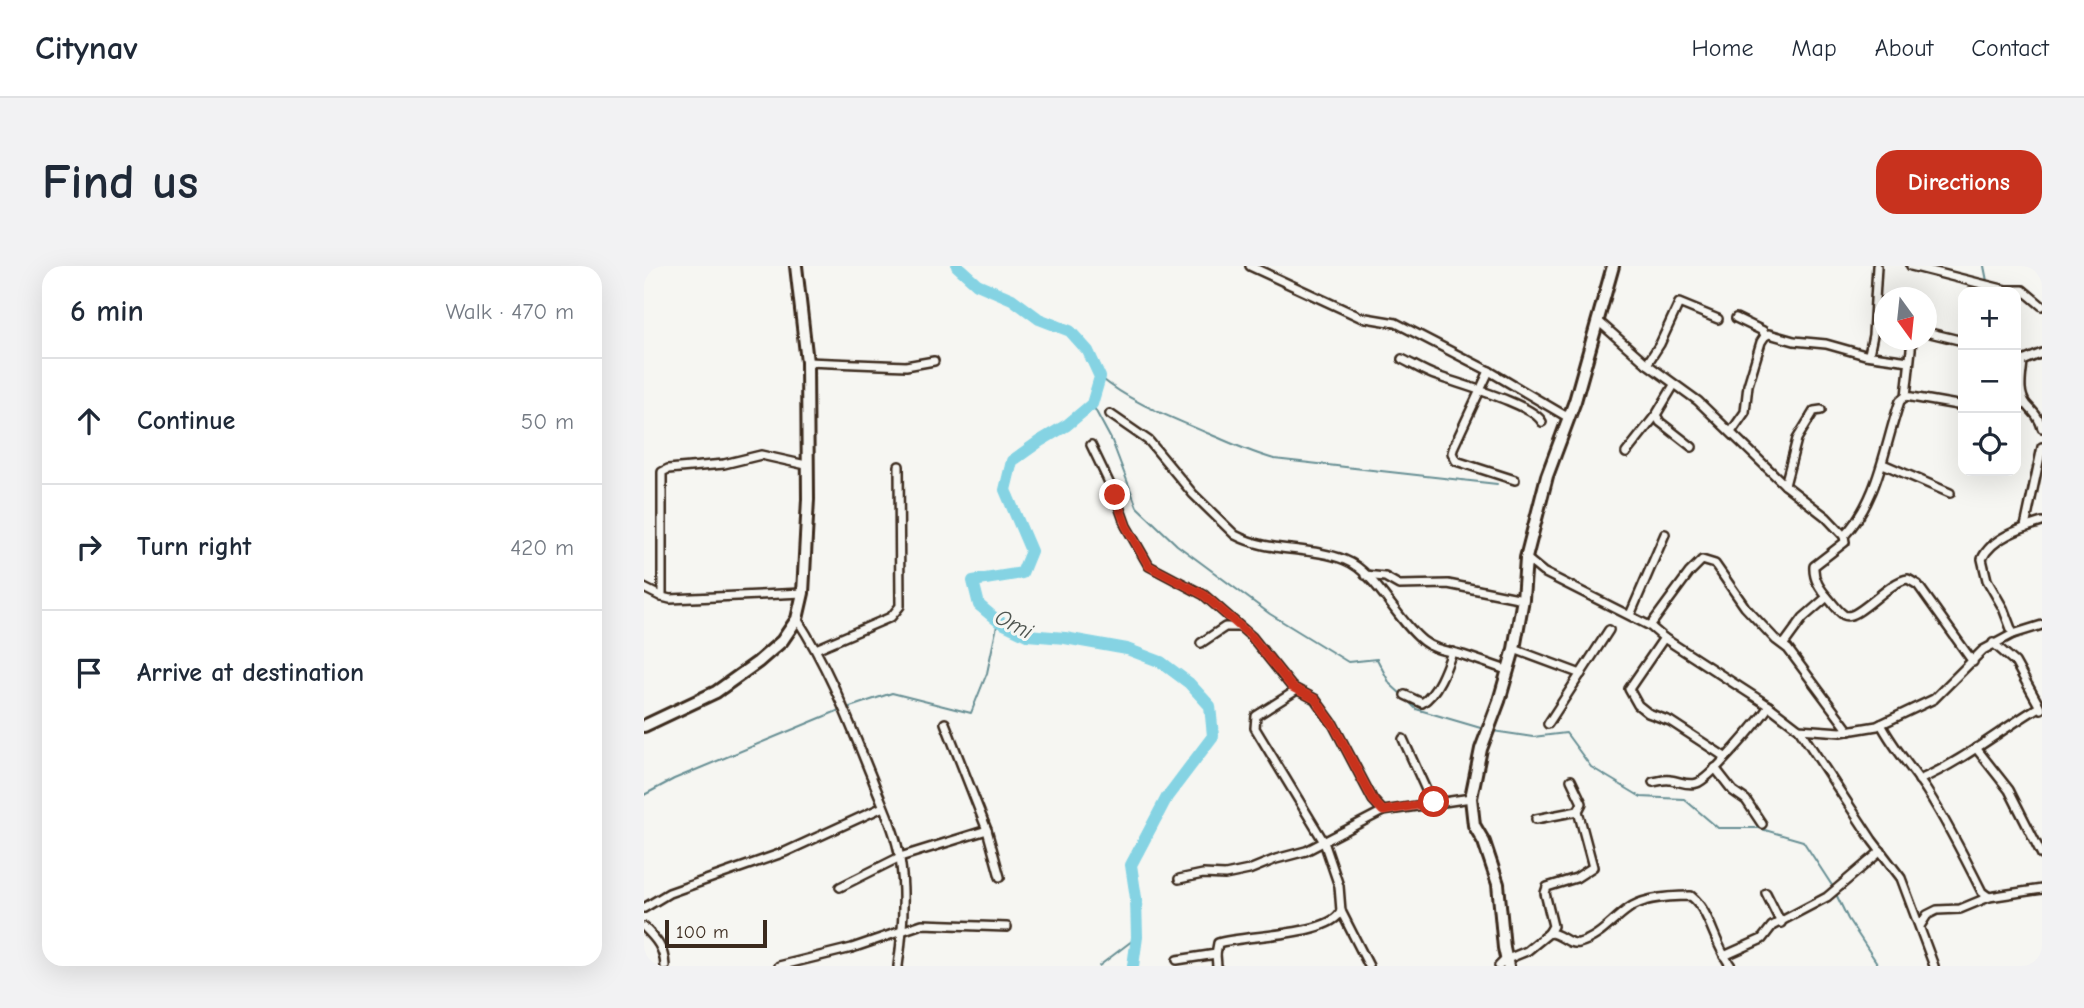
<!DOCTYPE html>
<meta charset="utf-8">
<style>
body{margin:0;font-family:"Comic Neue",sans-serif;background:#f2f2f3;color:#1f2937}
.controls{position:absolute;right:21px;top:21px;display:grid;overflow:hidden;border-radius:14px;box-shadow:0 7px 28px #0002}
.controls button{width:63px;height:63px;display:grid;place-items:center;padding:0;border:0;border-bottom:2px solid #e0e1e3;background:#fff;color:#1f2937;font:35px sans-serif}
.compass{position:absolute;left:1230px;top:21px;width:63px;height:63px;border-radius:50%;background:#fff;box-shadow:0 7px 28px #0002;rotate:165deg}
.scale{position:absolute;left:21px;bottom:18px;width:102px;box-sizing:border-box;padding-left:7px;border:4px solid #3b2a1e;border-top:0;font-size:19px;line-height:24px;white-space:nowrap;color:#3b2a1e;-webkit-text-stroke:5px #f6f6f2;paint-order:stroke}
.stop{position:absolute;width:21px;height:21px;margin:-16px;border:5px solid #c8321e;border-radius:50%;background:#fff}
.stop.end{background:#c8321e;border-color:#fff;box-shadow:0 2px 7px #0008}
.list{margin:0;padding:0;list-style:none}
h2{display:flex;justify-content:space-between;align-items:center;height:91px;margin:0;padding:0 28px;font-size:30px}
h2 small{font-size:23px;font-weight:400;color:#747a83}
.list li{display:grid;grid-template-columns:46px 1fr auto;gap:21px;align-items:center;box-sizing:border-box;height:126px;padding:0 28px;border-top:2px solid #e0e1e3}
.list b{display:block;font-size:26px;white-space:nowrap}
.list em{font-size:23px;font-style:normal;color:#747a83}
.icon{flex:none;width:38px;height:38px;fill:none;stroke:currentColor;stroke-width:2;stroke-linecap:round;stroke-linejoin:round}
.map{position:relative;flex:none;width:1398px;height:700px;overflow:hidden;border-radius:21px}
header{display:flex;align-items:center;gap:42px;box-sizing:border-box;height:98px;padding:0 35px;background:#fff;border-bottom:2px solid #e0e1e3}
header strong{font-size:33px}
nav{display:flex;gap:38px;margin-inline-start:auto;font-size:24px}
.intro{display:flex;align-items:center;justify-content:space-between;box-sizing:border-box;height:168px;padding:0 42px}
h1{margin:0;font-size:49px}
.button{padding:18px 32px;border-radius:21px;background:#c8321e;color:#fff;font-size:24px;font-weight:700}
main{display:flex;gap:42px;padding:0 42px}
aside{flex:1;background:#fff;border-radius:21px;box-shadow:0 7px 28px #0002}
.map>svg:first-child{display:block}
</style>
<header>
<strong>Citynav</strong>
<nav><a>Home</a><a>Map</a><a>About</a><a>Contact</a></nav>
</header>
<div class="intro"><h1>Find us</h1><a class="button">Directions</a></div>
<main>
<aside>
<h2>6 min<small>Walk · 470 m</small></h2>
<ul class="list">
<li><svg class="icon" aria-label="ahead" viewBox="0 0 24 24"><path d="M12 20V5M6 11l6-6 6 6"/></svg><div><b>Continue</b></div><em>50 m</em></li>
<li><svg class="icon" aria-label="right" viewBox="0 0 24 24"><path d="M7 20v-9h11M14 6l5 5-5 5"/></svg><div><b>Turn right</b></div><em>420 m</em></li>
<li><svg class="icon" aria-label="arrive" viewBox="0 0 24 24"><path d="M6 21V4h12l-3 4 3 4H6"/></svg><div><b>Arrive at destination</b></div></li>
</ul>
</aside>
<div class="map">
<svg width="1398" height="700" viewBox="0 0 1398 700">
<rect width="100%" height="100%" fill="#f6f6f2"/>
<filter id="ink" filterUnits="userSpaceOnUse"><feTurbulence type="fractalNoise" baseFrequency=".0143" numOctaves="2"/><feDisplacementMap in="SourceGraphic" scale="14" xChannelSelector="R" yChannelSelector="G"/><feConvolveMatrix kernelMatrix="1 2 1 2 8 2 1 2 1" color-interpolation-filters="sRGB"/></filter>
<g filter="url(#ink)">
<g fill="none" stroke-linecap="round" stroke-linejoin="round">
<g stroke="#678f94" stroke-width="2">
<path d="M1340,0L1343,15"/>
<path d="M456,111C489,138 525,150 563,167C587,177 605,186 630,193L853,218"/>
<path d="M448,138L468,175L493,241L533,279L626,348L704,396L733,393L746,418L758,429"/>
<path d="M762,433L772,443L840,463"/>
<path d="M203,442L248,427L327,447L343,407L354,355"/>
<path d="M849,465L889,471L922,467L947,501L997,531L1040,533L1074,562H1114L1159,575L1189,621"/>
<path d="M0,529L30,513L198,443"/>
<path d="M1191,626L1204,653L1235,700"/>
<path d="M455,700L493,671"/>
</g>
<path stroke="#85d3e3" stroke-width="12" d="M313,0L333,18L368,33L395,53L426,65L444,85L456,111L448,138L423,159L396,175L368,195L361,224L387,285L378,307L329,315L335,339L354,355L383,369L421,372L483,383L517,396L545,417L566,440L569,470L523,531L487,599L492,632L493,671L489,700"/>
<defs>
<g id="street">
<path d="M606,0L716,51L752,57L845,105L925,152"/>
<path d="M1267,0L1362,24H1379L1398,40"/>
<path d="M1092,52L1119,65L1121,70"/>
<path d="M953,54L1003,98L1054,135L1141,219L1182,251L1200,270"/>
<path d="M1282,66L1319,75"/>
<path d="M1268,74L1262,130L1256,135C1240,181 1235,233 1200,270L1201,276L1170,300C1169,313 1176,323 1185,333C1189,338 1195,346 1200,349C1213,356 1244,315 1264,313L1274,319L1329,396"/>
<path d="M1398,87L1379,95C1378,109 1373,127 1383,139C1390,147 1395,151 1398,162"/>
<path d="M1225,88L1229,69L1233,0"/>
<path d="M758,93C770,99 781,106 793,110C814,118 889,138 898,156"/>
<path d="M163,96L262,100L290,95"/>
<path d="M1003,98L1016,78L1035,37L1074,53"/>
<path d="M845,105L810,180L808,187L812,195L871,214"/>
<path d="M1262,130L1319,140"/>
<path d="M1372,143L1381,137"/>
<path d="M466,148L505,175L549,228L591,269C625,287 666,280 701,294C732,306 752,354 779,375C790,384 805,385 819,389C834,394 849,399 865,405"/>
<path d="M1012,149L1016,156L1048,181"/>
<path d="M1087,166L1101,146L1104,119L1117,76L1121,70L1125,68L1150,75L1182,78L1221,89L1265,95"/>
<path d="M447,179L471,229L482,260L505,300L560,329L608,371L648,421L671,433L689,458L729,534L739,545"/>
<path d="M982,187L1012,149L1030,119"/>
<path d="M1239,198L1306,227"/>
<path d="M1141,219L1153,173L1170,145L1177,144"/>
<path d="M1381,261L1398,181"/>
<path d="M882,292L899,306L1006,360L1020,372L1125,440L1155,463L1197,466L1233,460L1290,433L1339,384L1369,368L1398,359"/>
<path d="M721,309L741,311L755,319L804,318L879,333"/>
<path d="M0,322L18,331L26,333L159,327"/>
<path d="M18,331V206L24,203L80,198L117,189L162,199"/>
<path d="M986,349L1021,268"/>
<path d="M153,353C185,402 206,458 228,512C238,538 252,566 256,593C262,629 259,665 254,700"/>
<path d="M1006,360L1045,307L1058,294L1071,298L1101,341L1132,374L1144,383L1205,465"/>
<path d="M1369,368L1359,342L1343,314L1338,293C1347,272 1378,262 1398,256"/>
<path d="M1020,372L985,423L994,439L1004,447L1026,455L1081,491"/>
<path d="M557,377L581,361H595"/>
<path d="M1349,377L1371,396L1397,443"/>
<path d="M1140,378L1159,352L1183,331"/>
<path d="M172,383L247,351L256,340L255,200"/>
<path d="M870,383L937,408"/>
<path d="M653,424L612,450L611,462L680,576L695,620L697,645L725,700"/>
<path d="M761,429L778,437C793,428 802,403 808,386"/>
<path d="M301,457L343,564L356,611"/>
<path d="M904,458L965,364"/>
<path d="M1237,458C1250,483 1268,502 1283,525C1304,558 1321,592 1338,626L1345,631"/>
<path d="M1155,463L1228,574L1257,612L1290,700"/>
<path d="M759,473L783,526L790,536"/>
<path d="M1332,482L1365,524L1398,589"/>
<path d="M1071,502L1089,525L1102,534L1118,558"/>
<path d="M1275,514C1319,495 1355,465 1395,441"/>
<path d="M1009,516C1015,515 1021,513 1026,514C1036,515 1043,520 1053,517C1066,513 1116,454 1125,440"/>
<path d="M892,553L934,545"/>
<path d="M535,613L559,608L581,609L605,604L632,593L662,585L739,545L827,532"/>
<path d="M196,621L256,591L343,564"/>
<path d="M1122,627L1137,657"/>
<path d="M0,642L25,627L141,586L239,541"/>
<path d="M1276,660L1283,649L1293,644L1316,643L1345,631L1398,623"/>
<path d="M0,661C13,674 20,682 21,700"/>
<path d="M905,667L909,660L901,627L903,621L932,612L949,601L934,545L938,537L927,514"/>
<path d="M1080,690L1118,673L1128,660L1183,631L1237,585"/>
<path d="M533,694L572,688"/>
<path d="M135,700L208,682L278,658L363,661"/>
<path d="M573,700L572,688L574,677C599,669 687,670 697,645"/>
<path d="M855,700L861,694L883,685L905,667C917,667 923,679 935,677C955,672 968,654 984,643C999,631 1028,630 1047,630C1067,646 1070,679 1087,700"/>
</g>
<g id="secondary">
<path d="M0,460L72,426L114,396L138,375L153,353L159,327L164,233L163,96L152,0"/>
<path d="M864,700L860,682L854,618L840,576L830,559L827,532L837,483L855,435L870,383L879,333L882,292L903,210L931,135L969,0"/>
</g>
</defs>
<use href="#street" stroke="#3b2a1e" stroke-width="12"/>
<use href="#secondary" stroke="#3b2a1e" stroke-width="16"/>
<use href="#street" stroke="#f6f6f2" stroke-width="7"/>
<use href="#secondary" stroke="#f6f6f2" stroke-width="10"/>
</g>
</g>
<g fill="none" stroke-linecap="round" stroke-linejoin="round" filter="url(#ink)">
<path stroke="#c8321e" stroke-width="9" d="M471,229L482,260L505,300L560,329L608,371L648,421L671,433L689,458L729,534L739,545L790,536"/>
</g>
<g text-anchor="middle" dominant-baseline="central" stroke-width="6" stroke-linejoin="round" paint-order="stroke">
<g font-size="23" font-style="italic" fill="#4e544f" stroke="#f6f6f2">
<text transform="translate(370 358) rotate(27)">Omi</text>
</g>
</g>
</svg>
<div class="controls">
<button>+</button>
<button>−</button>
<button><svg class="icon" aria-label="locate" viewBox="0 0 24 24"><circle cx="12" cy="12" r="6"/><path d="M12 2v4M12 18v4M2 12h4M18 12h4"/></svg></button>
</div>
<svg class="compass" viewBox="-18 -18 36 36"><path d="M0-13l5 13h-10z" fill="#e53935"/><path d="M0 13l5-13h-10z" fill="#747a83"/></svg>
<div class="scale">100 m</div>
<div class="stop" style="left:790px;top:536px"></div>
<div class="stop end" style="left:471px;top:229px"></div>
</div>
</main>
